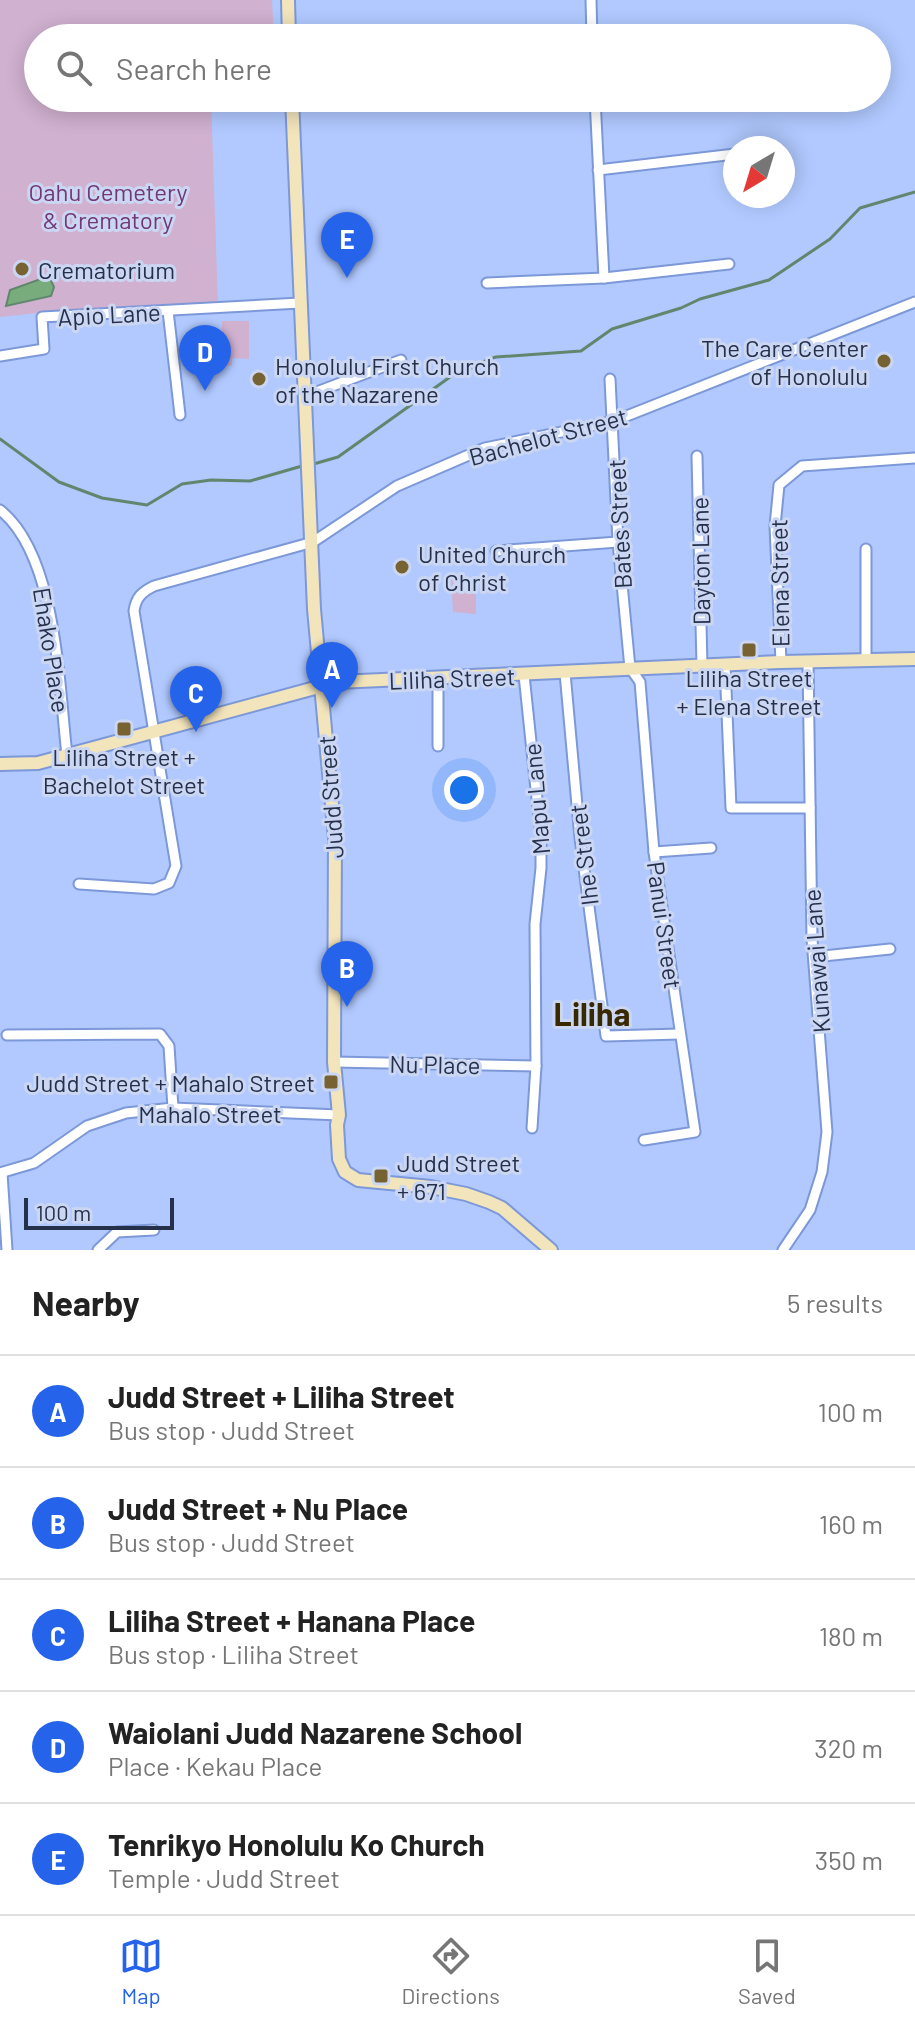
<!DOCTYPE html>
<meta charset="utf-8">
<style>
body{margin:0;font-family:Barlow,sans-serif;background:#f6f6f6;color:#222}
.compass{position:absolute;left:723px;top:136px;width:72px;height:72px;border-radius:50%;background:#fff;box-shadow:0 4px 20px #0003;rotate:218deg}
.scale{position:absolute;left:24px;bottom:20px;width:150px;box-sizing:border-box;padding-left:8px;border:4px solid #25314b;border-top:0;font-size:22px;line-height:28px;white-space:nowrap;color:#25314b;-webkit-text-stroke:6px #cad6f2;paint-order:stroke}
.you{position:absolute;left:464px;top:790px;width:28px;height:28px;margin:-20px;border:6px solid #fff;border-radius:50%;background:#1a73e8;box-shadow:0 0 0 12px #1a73e833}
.badge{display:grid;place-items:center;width:52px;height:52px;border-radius:50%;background:#2563eb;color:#fff;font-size:26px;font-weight:700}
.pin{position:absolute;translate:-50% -66px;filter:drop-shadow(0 2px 4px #0008)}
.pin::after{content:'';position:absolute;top:42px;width:28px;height:24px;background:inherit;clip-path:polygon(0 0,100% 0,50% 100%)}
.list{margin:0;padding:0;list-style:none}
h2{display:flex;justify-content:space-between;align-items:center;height:104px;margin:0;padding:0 32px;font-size:34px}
h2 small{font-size:26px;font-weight:400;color:#767676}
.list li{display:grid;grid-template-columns:52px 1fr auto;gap:24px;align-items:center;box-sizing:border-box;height:112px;padding:0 32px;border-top:2px solid #e0e0e0}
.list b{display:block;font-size:30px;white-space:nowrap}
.list p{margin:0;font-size:26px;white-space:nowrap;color:#767676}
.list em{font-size:26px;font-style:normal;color:#767676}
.icon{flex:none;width:44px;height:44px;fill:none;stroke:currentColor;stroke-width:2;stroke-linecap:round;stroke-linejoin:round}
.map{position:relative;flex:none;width:915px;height:1250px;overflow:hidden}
.search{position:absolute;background:#fff;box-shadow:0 4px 20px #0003;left:24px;right:24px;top:24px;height:88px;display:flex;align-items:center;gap:20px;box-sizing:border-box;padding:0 28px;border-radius:44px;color:#767676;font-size:30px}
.sheet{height:664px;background:#fff}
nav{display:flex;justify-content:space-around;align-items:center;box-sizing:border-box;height:112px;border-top:2px solid #e0e0e0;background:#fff;font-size:22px;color:#767676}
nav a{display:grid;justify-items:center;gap:4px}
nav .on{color:#2563eb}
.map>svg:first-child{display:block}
</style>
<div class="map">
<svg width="915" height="1250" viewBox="0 0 915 1250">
<rect width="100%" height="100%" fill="#b1c9ff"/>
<g fill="#d0b1d0">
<path d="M0,0H272L274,38H38V98H211L218,305L37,313L0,317Z"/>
<path d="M222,321H249V359L232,358V366L222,365Z"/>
<path d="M476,578V614L453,612L451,580Z"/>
</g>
<path fill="#79ac7c" stroke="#60876d" stroke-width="2" d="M49,276L54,287L51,296L6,306L10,290Z"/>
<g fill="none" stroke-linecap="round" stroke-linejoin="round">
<g stroke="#60876d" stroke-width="3">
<path d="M0,439L59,482L102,498L147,505L182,484L211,480L250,481L302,466"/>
<path d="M310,465L338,457L457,372C474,371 479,361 496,357L581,351L612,329L681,308L700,299L769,280L830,239L860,208L915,192"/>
</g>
<defs>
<g id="street">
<path d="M591,0L592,38"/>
<path d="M595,98L604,278"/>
<path d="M598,170L735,154"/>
<path d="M487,283L604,278L729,264"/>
<path d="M168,311L180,415"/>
<path d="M0,356L44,349L42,317L300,303"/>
<path d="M610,379L618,542L630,668L640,682L654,852L695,1132L644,1140"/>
<path d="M306,396L401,360"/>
<path d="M697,456L702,666"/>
<path d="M0,510C57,555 59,687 67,755"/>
<path d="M496,551L618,542"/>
<path d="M866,661V549"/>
<path d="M781,662L775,526L779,485L802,466L915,458"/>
<path d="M725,665L731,808H810"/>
<path d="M565,673L580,838L606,1036L680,1034"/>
<path d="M524,675L541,837V868L535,924L536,1066L532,1128"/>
<path d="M438,746V678"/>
<path d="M654,852L711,848"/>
<path d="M79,884L154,889L169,883L176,866L134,611C136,597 142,592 154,586L313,542L397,486L485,448L614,421L915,302"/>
<path d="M814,957L890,949"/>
<path d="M7,1035L160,1034L169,1046L173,1108"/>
<path d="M334,1062L536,1066"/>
<path d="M0,1173L34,1163L87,1126L126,1113L173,1108L339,1115"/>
<path d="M2,1173L7,1250"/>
<path d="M98,1250L117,1232L154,1230"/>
<path d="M783,1250L810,1210L822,1172L827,1132L812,939L808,662"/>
</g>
<g id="secondary">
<path d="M288,0L289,38"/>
<path d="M292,98L314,609L335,838L334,1062L339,1115L337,1125L339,1159L345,1172L358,1180L431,1187L466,1194L489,1202L502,1208L551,1250"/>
<path d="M0,764L38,763L337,682L781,662L915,659"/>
</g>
</defs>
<use href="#street" stroke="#7c98d8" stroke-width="13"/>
<use href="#secondary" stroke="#7c98d8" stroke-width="16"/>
<use href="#street" stroke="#fff" stroke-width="9"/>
<use href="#secondary" stroke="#f2e4bb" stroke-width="12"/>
</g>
<g fill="#776231" stroke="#cad6f2" stroke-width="3">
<circle cx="22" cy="269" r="8"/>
<circle cx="884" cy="361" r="8"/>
<circle cx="259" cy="379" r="8"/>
<circle cx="402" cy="567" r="8"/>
<rect x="741" y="642" width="16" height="16" rx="4"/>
<rect x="116" y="721" width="16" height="16" rx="4"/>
<rect x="323" y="1074" width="16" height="16" rx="4"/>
<rect x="373" y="1168" width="16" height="16" rx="4"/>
</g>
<g text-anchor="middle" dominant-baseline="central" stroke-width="6" stroke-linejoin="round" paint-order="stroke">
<g font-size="24" fill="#723774" stroke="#cad6f2">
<text x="108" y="191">Oahu Cemetery<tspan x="108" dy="28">&amp; Crematory</tspan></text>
</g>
<g font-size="24" fill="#25314b" stroke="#cad6f2" text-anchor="start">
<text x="38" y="269">Crematorium</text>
<text x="868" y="347" text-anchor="end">The Care Center<tspan x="868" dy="28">of Honolulu</tspan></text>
<text x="275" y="365">Honolulu First Church<tspan x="275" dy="28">of the Nazarene</tspan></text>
<text x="418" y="553">United Church<tspan x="418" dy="28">of Christ</tspan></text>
<text x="749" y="677" text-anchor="middle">Liliha Street<tspan x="749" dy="28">+ Elena Street</tspan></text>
<text x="124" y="756" text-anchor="middle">Liliha Street +<tspan x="124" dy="28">Bachelot Street</tspan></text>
<text x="315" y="1082" text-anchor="end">Judd Street + Mahalo Street</text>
<text x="397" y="1162">Judd Street<tspan x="397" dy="28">+ 671</tspan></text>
</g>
<g font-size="24" fill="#25314b" stroke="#cad6f2">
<text transform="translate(109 314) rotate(-3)">Apio Lane</text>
<text transform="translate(548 436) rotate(-15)">Bachelot Street</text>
<text transform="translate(619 524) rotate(-93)">Bates Street</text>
<text transform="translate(700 561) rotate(-91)">Dayton Lane</text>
<text transform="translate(779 583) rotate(-91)">Elena Street</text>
<text transform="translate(52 650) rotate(81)">Ehako Place</text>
<text transform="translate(452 678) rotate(-2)">Liliha Street</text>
<text transform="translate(330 797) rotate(-94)">Judd Street</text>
<text transform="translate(536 799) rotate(-95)">Mapu Lane</text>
<text transform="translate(583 855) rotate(-97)">Ihe Street</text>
<text transform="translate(665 925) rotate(82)">Panui Street</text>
<text transform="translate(816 961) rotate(-94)">Kunawai Lane</text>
<text transform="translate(435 1064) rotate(1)">Nu Place</text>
<text x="210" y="1113">Mahalo Street</text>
</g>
<g font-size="32" font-weight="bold" fill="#392900" stroke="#cad6f2">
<text x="592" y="1013">Liliha</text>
</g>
</g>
</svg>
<svg class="compass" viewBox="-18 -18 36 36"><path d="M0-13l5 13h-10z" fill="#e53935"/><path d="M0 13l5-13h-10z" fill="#767676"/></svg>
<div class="scale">100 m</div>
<div class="you"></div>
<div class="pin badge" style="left:332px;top:708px">A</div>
<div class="pin badge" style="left:347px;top:1007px">B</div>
<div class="pin badge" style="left:196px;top:732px">C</div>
<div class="pin badge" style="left:205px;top:391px">D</div>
<div class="pin badge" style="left:347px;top:278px">E</div>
<div class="search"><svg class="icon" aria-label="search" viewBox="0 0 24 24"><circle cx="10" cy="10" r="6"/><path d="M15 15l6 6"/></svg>Search here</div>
</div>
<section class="sheet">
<h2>Nearby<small>5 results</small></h2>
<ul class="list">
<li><span class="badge">A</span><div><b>Judd Street + Liliha Street</b><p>Bus stop · Judd Street</p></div><em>100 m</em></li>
<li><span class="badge">B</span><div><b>Judd Street + Nu Place</b><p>Bus stop · Judd Street</p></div><em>160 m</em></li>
<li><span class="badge">C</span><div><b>Liliha Street + Hanana Place</b><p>Bus stop · Liliha Street</p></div><em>180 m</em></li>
<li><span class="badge">D</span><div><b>Waiolani Judd Nazarene School</b><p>Place · Kekau Place</p></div><em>320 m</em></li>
<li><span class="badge">E</span><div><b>Tenrikyo Honolulu Ko Church</b><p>Temple · Judd Street</p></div><em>350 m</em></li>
</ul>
</section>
<nav>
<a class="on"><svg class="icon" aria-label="map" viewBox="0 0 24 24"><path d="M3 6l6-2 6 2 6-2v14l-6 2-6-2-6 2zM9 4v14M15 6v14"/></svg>Map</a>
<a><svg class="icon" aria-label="directions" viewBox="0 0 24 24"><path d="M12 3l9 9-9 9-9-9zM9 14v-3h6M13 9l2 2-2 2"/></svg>Directions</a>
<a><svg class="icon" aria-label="saved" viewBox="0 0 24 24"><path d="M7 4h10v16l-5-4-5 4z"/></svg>Saved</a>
</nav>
